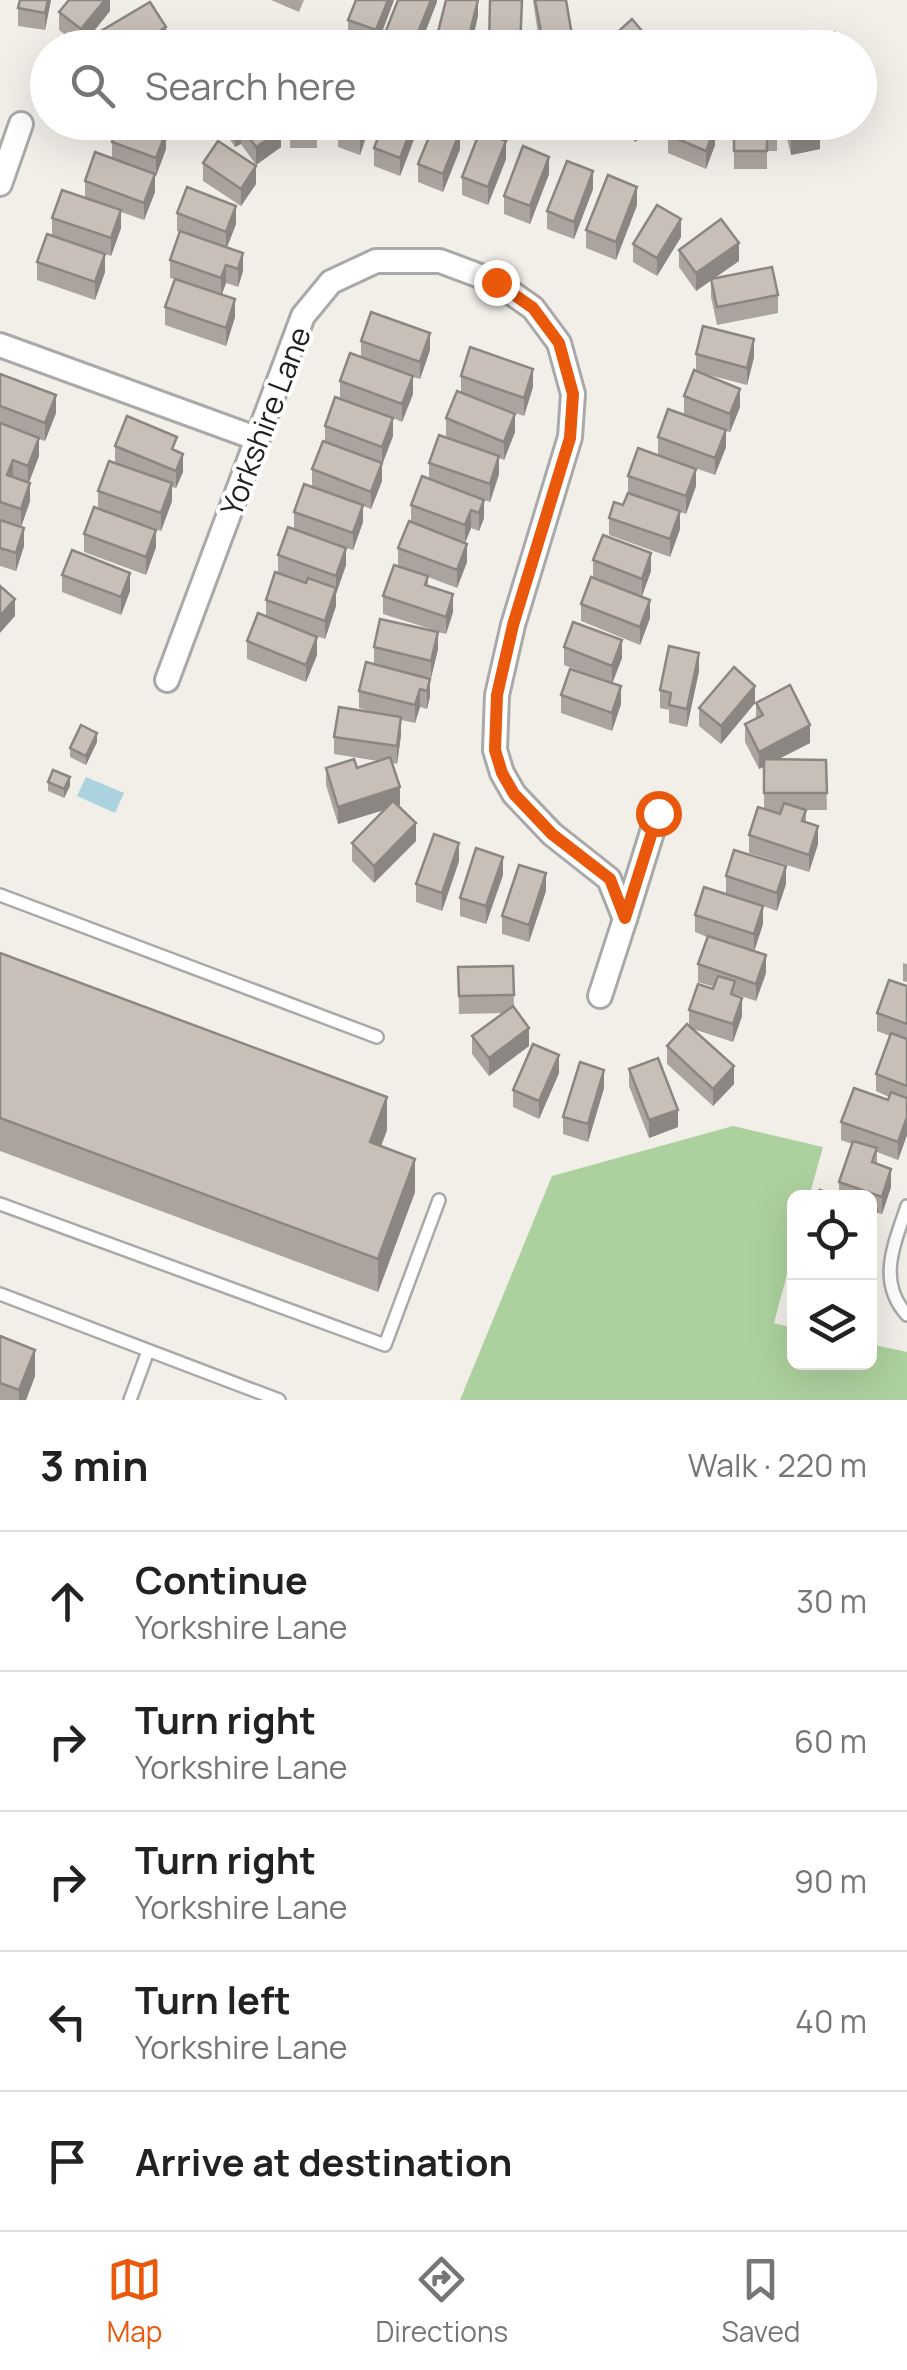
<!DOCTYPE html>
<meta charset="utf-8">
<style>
body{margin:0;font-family:Manrope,sans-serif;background:#f6f6f6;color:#222}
.controls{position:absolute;right:30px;bottom:30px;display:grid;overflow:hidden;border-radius:15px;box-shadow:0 10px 40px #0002}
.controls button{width:90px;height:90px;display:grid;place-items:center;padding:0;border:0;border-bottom:2px solid #e0e0e0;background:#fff;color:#222;font:50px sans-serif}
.stop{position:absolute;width:30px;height:30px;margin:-22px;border:8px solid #ea580c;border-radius:50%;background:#fff}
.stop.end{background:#ea580c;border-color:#fff;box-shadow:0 2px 10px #0008}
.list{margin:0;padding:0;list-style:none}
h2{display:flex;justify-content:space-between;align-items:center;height:130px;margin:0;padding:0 40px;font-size:42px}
h2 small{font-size:32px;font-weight:400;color:#767676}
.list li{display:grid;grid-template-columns:65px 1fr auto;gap:30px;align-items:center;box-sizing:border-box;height:140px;padding:0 40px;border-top:2px solid #e0e0e0}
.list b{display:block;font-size:38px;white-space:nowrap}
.list p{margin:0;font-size:32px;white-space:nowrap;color:#767676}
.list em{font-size:32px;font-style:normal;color:#767676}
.icon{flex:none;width:55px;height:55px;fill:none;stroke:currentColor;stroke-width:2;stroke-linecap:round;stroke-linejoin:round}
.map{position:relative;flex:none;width:907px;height:1400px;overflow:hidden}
.search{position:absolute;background:#fff;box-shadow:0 10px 40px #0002;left:30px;right:30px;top:30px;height:110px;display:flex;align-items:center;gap:25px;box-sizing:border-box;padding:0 35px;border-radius:55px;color:#767676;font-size:38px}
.sheet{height:830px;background:#fff}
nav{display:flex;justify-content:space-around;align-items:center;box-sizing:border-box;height:140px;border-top:2px solid #e0e0e0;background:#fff;font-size:28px;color:#767676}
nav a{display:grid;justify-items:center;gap:5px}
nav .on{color:#ea580c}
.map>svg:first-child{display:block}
</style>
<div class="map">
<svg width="907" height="1400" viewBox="0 0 907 1400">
<rect width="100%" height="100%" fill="#f2efe9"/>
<path fill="#add19e" d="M733,1126L823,1147L809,1197L794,1198V1248L774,1323L794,1328V1362H870V1344L907,1352V1400H460L552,1176Z"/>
<path fill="#aad3df" d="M86,777L124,793L115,813L77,796Z"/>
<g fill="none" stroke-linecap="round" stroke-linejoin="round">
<defs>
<g id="lane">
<path d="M0,895L377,1037"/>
<path d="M0,1204L385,1345L439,1200"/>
<path d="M907,1206C895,1243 876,1281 907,1315"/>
<path d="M0,1294L279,1400"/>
<path d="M130,1400L148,1351"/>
</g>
<g id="street">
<path d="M0,184L21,124"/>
<path d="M0,345L258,439"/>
<path d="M167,680L303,316L331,282L376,261H440L496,282L533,308L559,343L573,394L570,437L513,625L497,695L495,750L502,773L514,794L552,834L609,879L625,919L600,996"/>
<path d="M625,919L658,813"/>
</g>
</defs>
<use href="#lane" stroke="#a9a9a9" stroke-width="16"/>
<use href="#street" stroke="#a9a9a9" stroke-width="28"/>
<use href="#lane" stroke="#fff" stroke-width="11"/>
<use href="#street" stroke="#fff" stroke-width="22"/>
</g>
<g fill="#aba49e">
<path d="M51,0L45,30L18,26V8Z"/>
<path d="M110,0V11L81,47L59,30V12Z"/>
<path d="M271,0H304L299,12Z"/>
<path d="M394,0L376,48L348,38V20Z"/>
<path d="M437,0L419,48H385V33Z"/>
<path d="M533,0H566L574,48H540Z"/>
<path d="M96,34L166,45L161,48H96Z"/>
<path d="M226,122H276L281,147L256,165L241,144L235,147L226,134Z"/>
<rect x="290" y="122" width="27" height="26"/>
<path d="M328,122H371L360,155L338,147V130L328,126Z"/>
<path d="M416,122V134L400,176L374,166V148Z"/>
<path d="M619,122H659L635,142Z"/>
<path d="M714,122L712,127L715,145L706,169L668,153V135Z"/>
<path d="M734,122H777V151H767V169H734Z"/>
<path d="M783,122H819L820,149L791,155Z"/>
<path d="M112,142L166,149L156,176H155V192L144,220L121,212V228L111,256L105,254V272L95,300L37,280V262L52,236V218L85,198V181L112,159Z"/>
<path d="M460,149L443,192L418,182V164Z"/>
<path d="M506,159L488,205L462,195V177Z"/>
<path d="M203,163L256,184L241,206L203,181Z"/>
<path d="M549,174L530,224L504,214V196Z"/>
<path d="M593,189L574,239L547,229V211Z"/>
<path d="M637,205L616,260L586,248V230Z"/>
<path d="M177,213L236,224L227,247L243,271L238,287L226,283L222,295L235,317L226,346L165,325V307L174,279L170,278V260L180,232L177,231Z"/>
<path d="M681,237L657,276L633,262V244Z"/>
<path d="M679,250L739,261L714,278L778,295V313L717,325L711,297V280L696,291L679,267Z"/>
<path d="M361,341L430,350L420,379L413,377V394L402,422L393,418V436L382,464V481L371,509L363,506V522L353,550L346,548V565L336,594V606L325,639L294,628L317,655L306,682L247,659V641L266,616V600L278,573V555L294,529V512L312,487V469L325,441V426L340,398V381L361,357Z"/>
<path d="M696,354L754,357L747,385L701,373L740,407L730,432L726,431V447L715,475L658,455V437L705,422L684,414V396L696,371Z"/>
<path d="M0,374L56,413L45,441L39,439V456L29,483L30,501L21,527L24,546L16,571L0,566Z"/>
<path d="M461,376L533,387L524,416L492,405L515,432L504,460L499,458V474L490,502L468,494L484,518L479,531L471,528L465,543L467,562L457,588L428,577V586L453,612L446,634L438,632V649L431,678L402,672L430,679V696L427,709L420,707L415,723L401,720V735L397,764L392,763L400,805H398L416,841L374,883L352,861V843L384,810L338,824L326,785V768H357L378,761L334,754V737L373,712L359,708V691L374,664V647L437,631L383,614V596L398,566V548L411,522V505L429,479V463L465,444L446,436V418L461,392Z"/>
<path d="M115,446L177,452L183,472L176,488L172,487V501L161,531L143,525L156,547L146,575L84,552V534L98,508V491L115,463Z"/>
<path d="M628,476L696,486L686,514L680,512V529L670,557L609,535V518L623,505L628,493Z"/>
<path d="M593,560L651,571L642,596L650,618L640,645L581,621V604L593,578Z"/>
<path d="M62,575L130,591L121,615L62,592Z"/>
<path d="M564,647L622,658L612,684L564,665Z"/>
<path d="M699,671L687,727L669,723V710L660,708V690Z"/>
<path d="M561,695L621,704L612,731L561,713Z"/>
<path d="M755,703L721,744L699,726V708Z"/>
<path d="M756,703L810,743L778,759L826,760L827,810H806V823L818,844L809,872L749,853V835L764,809V767L759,769L745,742V724L756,718Z"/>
<path d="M97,742L86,765L70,757V748Z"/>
<path d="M48,782L70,786L64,798L48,791Z"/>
<path d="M459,861L442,911L416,902V884Z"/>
<path d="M503,875L486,924L460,916V898Z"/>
<path d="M726,876L786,884L777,911L763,906V924L754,951L766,973L756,1001L735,994L742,1016L733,1042L693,1029L734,1084L713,1106L667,1064V1046L689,1025V1010L713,989L714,987L698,982V964L707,937L695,932V915L726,894Z"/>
<path d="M546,891L529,942L502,934V916Z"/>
<path d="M0,953L387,1130L381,1146L415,1192L378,1292L0,1151Z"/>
<path d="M903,963L907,964V982L903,981Z"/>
<path d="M513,966L514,1007L529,1046L489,1076L472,1054V1036L504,1013L459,1014L458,967Z"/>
<path d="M907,986V1135L898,1160L877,1152V1164L891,1187L882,1214L877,1213V1227L870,1248V1198H818L839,1196V1182L852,1144L841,1140V1122L888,1100L889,1097L876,1091V1074L890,1036L877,1031V1013Z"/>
<path d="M629,1069L678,1127L649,1138L629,1086Z"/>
<path d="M559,1073L539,1119L513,1107V1090Z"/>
<path d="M604,1088L588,1142L563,1134V1117Z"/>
<path d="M794,1259V1298L789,1296V1279Z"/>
<path d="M0,1336L35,1376L26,1400H0Z"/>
</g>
<g fill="#8b8681">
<path d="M48,0H51L45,30V13Z"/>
<path d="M105,0H110V11L81,47V29Z"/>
<path d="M388,0H394L376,48V30Z"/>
<path d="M431,0H437V2L419,48H413Z"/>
<path d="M478,0V16L471,48H466Z"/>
<path d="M166,27V45L161,48H131Z"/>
<path d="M365,122H371L360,155V138Z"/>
<path d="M414,122H416V134L400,176V158Z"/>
<path d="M638,122H659L635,142V124Z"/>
<path d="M241,126V144L235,147V130Z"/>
<path d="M715,128V145L706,169V151Z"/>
<path d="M281,130V147L256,165V147Z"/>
<path d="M820,131V149L791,155V138Z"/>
<path d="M166,132V149L156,176V158Z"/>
<path d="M460,132V149L443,192V174Z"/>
<path d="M506,141V159L488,205V187Z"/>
<path d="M549,157V174L530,224V206Z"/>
<path d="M256,166V184L241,206V189Z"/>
<path d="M593,171V189L574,239V222Z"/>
<path d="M155,174V192L144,220V203Z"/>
<path d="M637,187V205L616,260V242Z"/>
<path d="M236,206V224L226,250V232Z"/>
<path d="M121,210V228L111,256V238Z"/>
<path d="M681,219V237L657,276V258Z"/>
<path d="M739,243V261L696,291V273Z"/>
<path d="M243,253V271L238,287V269Z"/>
<path d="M105,254V272L95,300V282Z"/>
<path d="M226,265V283L221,295V278Z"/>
<path d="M235,299V317L226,346V328Z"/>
<path d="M430,333V350L420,379V362Z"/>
<path d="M754,339V357L747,385V368Z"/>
<path d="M533,369V387L524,416V398Z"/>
<path d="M413,376V394L402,422V404Z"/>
<path d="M740,389V407L730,432V414Z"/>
<path d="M56,395V413L45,441V423Z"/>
<path d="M515,414V432L504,460V442Z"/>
<path d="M393,418V436L382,465V447Z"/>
<path d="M726,430V447L715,475V458Z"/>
<path d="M39,438V456L28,484V466Z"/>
<path d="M183,454V472L176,488V471Z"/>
<path d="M499,456V474L490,502V484Z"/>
<path d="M13,460V478L7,475Z"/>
<path d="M382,463V481L371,509V492Z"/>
<path d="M696,469V486L686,514V496Z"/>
<path d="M30,483V501L21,527V509Z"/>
<path d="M172,483V501L161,531V513Z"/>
<path d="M484,500V518L479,531V513Z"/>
<path d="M363,505V522L353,550V533Z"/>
<path d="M471,510V528L465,543V525Z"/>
<path d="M680,511V529L670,557V539Z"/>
<path d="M24,528V546L16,571V553Z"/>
<path d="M156,530V547L146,575V557Z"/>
<path d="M467,544V562L457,588V570Z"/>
<path d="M346,548V565L336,594V576Z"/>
<path d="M651,553V571L642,596V579Z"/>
<path d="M130,573V591L121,615V597Z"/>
<path d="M336,588V606L325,639V621Z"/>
<path d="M453,594V612L446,634V617Z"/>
<path d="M15,599V616L0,633V616Z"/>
<path d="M650,600V618L640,645V627Z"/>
<path d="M438,632V649L431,678V661Z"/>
<path d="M317,637V655L306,682V665Z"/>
<path d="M622,640V658L612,684V666Z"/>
<path d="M699,653V671L687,727V709Z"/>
<path d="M430,679V696L427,709V691Z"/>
<path d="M621,686V704L612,731V713Z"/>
<path d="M755,686V703L721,744V726Z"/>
<path d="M420,689V707L415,723V705Z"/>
<path d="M401,717V735L397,764V746Z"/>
<path d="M810,725V743L759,769V752Z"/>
<path d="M97,733V742L86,765V756Z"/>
<path d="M70,777V786L64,798V789Z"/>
<path d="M400,787V805L338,824V807Z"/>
<path d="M416,823V841L374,883V866Z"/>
<path d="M818,826V844L809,872V855Z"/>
<path d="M459,843V861L442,911V893Z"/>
<path d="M503,857V875L486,924V906Z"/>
<path d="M786,866V884L777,911V893Z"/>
<path d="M546,873V891L529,942V925Z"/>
<path d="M763,906V924L754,952V934Z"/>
<path d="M766,955V973L756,1001V984Z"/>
<path d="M742,998V1016L733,1042V1024Z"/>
<path d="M529,1028V1046L489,1076V1058Z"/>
<path d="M559,1055V1073L539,1119V1101Z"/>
<path d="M734,1066V1084L713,1106V1089Z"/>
<path d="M604,1070V1088L588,1142V1124Z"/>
<path d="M387,1097V1130L370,1175V1142Z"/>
<path d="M678,1110V1127L649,1138V1120Z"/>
<path d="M907,1117V1135L898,1160V1142Z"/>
<path d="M415,1159V1192L378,1292V1259Z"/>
<path d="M891,1169V1187L882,1214V1197Z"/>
<path d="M877,1210V1227L870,1248V1230Z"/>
<path d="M35,1350V1376L26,1400H19V1390Z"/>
</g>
<g fill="#c7bfb8" stroke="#8b8681" stroke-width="2.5">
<path d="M20,0H48L45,13L18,8Z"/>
<path d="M69,0H105L81,29L59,12Z"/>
<path d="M356,0H388L376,30L348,20Z"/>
<path d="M398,0H431L413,45L385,33Z"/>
<path d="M446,0H478L466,48H434Z"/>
<path d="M490,0H522L520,48H489Z"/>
<path d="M535,0H566L574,47L544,48Z"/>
<path d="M150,2L166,27L131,48H104L96,34Z"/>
<path d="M632,19L652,43L647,48H600Z"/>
<path d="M834,32L840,48H812L809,41Z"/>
<path d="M120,122H142L166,132L156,158L112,142Z"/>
<path d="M230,122H276L281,130L256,147L241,126L235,130Z"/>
<path d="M290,122H317V130L290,131Z"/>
<path d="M340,122H365L360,138L338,130Z"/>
<path d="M384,122H414L400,158L374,148Z"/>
<path d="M435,122H439L460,132L443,174L418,164Z"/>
<path d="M673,122H707L706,124L715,128L706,151L668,135Z"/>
<path d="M734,122H777V133H767V151H734Z"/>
<path d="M787,122H819L820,131L791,138Z"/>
<path d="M480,131L506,141L488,187L462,177Z"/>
<path d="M218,141L256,166L241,189L203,163Z"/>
<path d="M523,146L549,157L530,206L504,196Z"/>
<path d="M95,152L155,174L144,203L85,181Z"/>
<path d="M567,161L593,171L574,222L547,211Z"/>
<path d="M608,175L637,187L616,242L586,230Z"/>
<path d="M187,187L236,206L226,232L177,213Z"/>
<path d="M62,190L121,210L111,238L52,218Z"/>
<path d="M657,205L681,219L657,258L633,244Z"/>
<path d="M721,219L739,243L696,273L679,250Z"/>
<path d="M180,231L243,253L238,269L226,265L221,278L170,260Z"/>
<path d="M47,234L105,254L95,282L37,262Z"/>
<path d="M772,267L778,295L717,307L711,279Z"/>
<path d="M175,279L235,299L226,328L165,307Z"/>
<path d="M371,312L430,333L420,362L361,341Z"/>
<path d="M703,326L754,339L747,368L696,354Z"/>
<path d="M470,347L533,369L524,398L461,376Z"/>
<path d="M350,353L413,376L402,404L340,381Z"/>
<path d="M694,370L740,389L730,414L684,396Z"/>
<path d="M0,374L56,395L45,423L0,406Z"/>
<path d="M457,391L515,414L504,442L446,418Z"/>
<path d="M335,397L393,418L382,447L325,426Z"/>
<path d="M668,409L726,430L715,458L658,437Z"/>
<path d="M127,416L177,437L172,449L183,454L176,471L115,446Z"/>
<path d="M0,423L39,438L28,466L13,460L7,475L30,483L21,509L0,502Z"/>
<path d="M439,435L499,456L490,484L429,463Z"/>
<path d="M323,441L382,463L371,492L312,469Z"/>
<path d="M638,448L696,469L686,496L628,476Z"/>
<path d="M109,461L172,483L161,513L98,491Z"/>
<path d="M422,476L484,500L479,513L471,510L465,525L411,505Z"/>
<path d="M304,484L363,505L353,533L294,512Z"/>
<path d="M628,493L680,511L670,539L609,518L614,502L623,505Z"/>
<path d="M94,507L156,530L146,557L84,534Z"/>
<path d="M0,520L24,528L16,553L0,548Z"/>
<path d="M409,521L467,544L457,570L398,548Z"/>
<path d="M288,527L346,548L336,576L278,555Z"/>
<path d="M603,535L651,553L642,579L593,560Z"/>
<path d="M72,550L130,573L121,597L62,575Z"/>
<path d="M394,565L428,576L425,585L453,594L446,617L383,596Z"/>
<path d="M275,572L306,583L308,578L336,588L325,621L266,600Z"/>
<path d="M591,577L650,600L640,627L581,604Z"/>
<path d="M0,586L15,599L0,616Z"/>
<path d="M258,613L317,637L306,665L247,641Z"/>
<path d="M380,619L438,632L431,661L374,647Z"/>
<path d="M573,622L622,640L612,666L564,647Z"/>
<path d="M669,646L699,653L687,709L669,705L671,693L660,690Z"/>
<path d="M366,662L430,679L427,691L420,689L415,705L359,691Z"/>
<path d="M734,667L755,686L721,726L699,708Z"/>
<path d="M570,669L621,686L612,713L561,695Z"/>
<path d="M790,685L810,725L759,752L745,724L763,715L756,703Z"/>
<path d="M339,707L401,717L397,746L334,737Z"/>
<path d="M81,725L97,733L86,756L70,748Z"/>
<path d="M390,757L400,787L338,807L326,768L354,759L357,768Z"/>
<path d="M764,759L826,760L827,793H764Z"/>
<path d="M53,770L70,777L64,789L48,782Z"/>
<path d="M393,801L416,823L374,866L352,843Z"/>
<path d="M784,803L806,810L802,821L818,826L809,855L749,835L758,807L780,814Z"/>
<path d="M434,834L459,843L442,893L416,884Z"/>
<path d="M476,848L503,857L486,906L460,898Z"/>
<path d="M734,850L786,866L777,893L726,876Z"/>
<path d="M519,865L546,873L529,925L502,916Z"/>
<path d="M704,887L763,906L754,934L695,915Z"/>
<path d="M708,936L766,955L756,984L698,964Z"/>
<path d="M0,953L387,1097L370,1142L415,1159L378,1259L0,1118Z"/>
<path d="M513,966L514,995L459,996L458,967Z"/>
<path d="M718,976L735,981L731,994L742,998L733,1024L689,1010L698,984L713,989Z"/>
<path d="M889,980L907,986V1024L877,1013Z"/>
<path d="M513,1006L529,1028L489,1058L472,1036Z"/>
<path d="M687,1024L734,1066L713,1089L667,1046Z"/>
<path d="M891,1033L907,1039V1086L876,1074Z"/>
<path d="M533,1044L559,1055L539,1101L513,1090Z"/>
<path d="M658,1058L678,1110L649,1120L629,1069Z"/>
<path d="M580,1062L604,1070L588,1124L563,1117Z"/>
<path d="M854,1088L888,1100L891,1092L907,1098V1117L898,1142L841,1122Z"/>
<path d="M853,1141L877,1148L872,1162L891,1169L882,1197L839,1182Z"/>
<path d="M820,1190L842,1198H818Z"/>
<path d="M870,1207L877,1210L870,1230Z"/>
<path d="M794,1259V1281L789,1279Z"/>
<path d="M0,1336L35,1350L19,1390L0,1383Z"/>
</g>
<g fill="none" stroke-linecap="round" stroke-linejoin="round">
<path stroke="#ea580c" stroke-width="12" d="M496,282L533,308L559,343L573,394L570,438L513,625L497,695L495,750L502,773L514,794L552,834L610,879L625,918L658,813"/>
</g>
<g text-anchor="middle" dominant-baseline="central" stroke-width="8" stroke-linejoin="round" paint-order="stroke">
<g font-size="30" fill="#222" stroke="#fff">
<text transform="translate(265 421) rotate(-69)">Yorkshire Lane</text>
</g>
</g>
</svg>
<div class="controls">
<button><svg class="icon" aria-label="locate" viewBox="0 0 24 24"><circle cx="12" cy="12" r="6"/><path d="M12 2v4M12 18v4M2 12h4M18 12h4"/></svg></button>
<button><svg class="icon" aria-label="layers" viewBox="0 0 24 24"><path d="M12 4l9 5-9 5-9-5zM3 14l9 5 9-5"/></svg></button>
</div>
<div class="stop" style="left:658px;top:813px"></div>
<div class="stop end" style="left:496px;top:282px"></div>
<div class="search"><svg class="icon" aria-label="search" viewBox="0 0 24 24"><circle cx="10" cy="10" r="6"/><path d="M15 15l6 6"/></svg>Search here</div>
</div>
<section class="sheet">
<h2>3 min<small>Walk · 220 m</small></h2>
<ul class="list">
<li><svg class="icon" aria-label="ahead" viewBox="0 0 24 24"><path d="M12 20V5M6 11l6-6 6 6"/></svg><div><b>Continue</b><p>Yorkshire Lane</p></div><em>30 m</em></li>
<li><svg class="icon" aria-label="right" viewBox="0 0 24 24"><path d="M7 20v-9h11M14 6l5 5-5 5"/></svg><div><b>Turn right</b><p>Yorkshire Lane</p></div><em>60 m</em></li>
<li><svg class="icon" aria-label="right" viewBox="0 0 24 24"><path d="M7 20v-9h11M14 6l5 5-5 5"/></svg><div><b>Turn right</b><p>Yorkshire Lane</p></div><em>90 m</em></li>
<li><svg class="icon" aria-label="left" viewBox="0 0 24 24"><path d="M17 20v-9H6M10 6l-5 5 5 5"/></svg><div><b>Turn left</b><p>Yorkshire Lane</p></div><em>40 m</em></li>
<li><svg class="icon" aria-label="arrive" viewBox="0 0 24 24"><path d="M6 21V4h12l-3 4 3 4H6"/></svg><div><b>Arrive at destination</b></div></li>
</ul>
</section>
<nav>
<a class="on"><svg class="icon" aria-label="map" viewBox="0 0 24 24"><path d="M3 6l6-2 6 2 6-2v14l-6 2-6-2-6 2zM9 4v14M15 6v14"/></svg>Map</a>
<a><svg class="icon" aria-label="directions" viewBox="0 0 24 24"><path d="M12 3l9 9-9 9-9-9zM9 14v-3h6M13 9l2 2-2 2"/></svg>Directions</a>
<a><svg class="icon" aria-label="saved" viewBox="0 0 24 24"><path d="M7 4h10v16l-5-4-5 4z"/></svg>Saved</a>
</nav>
